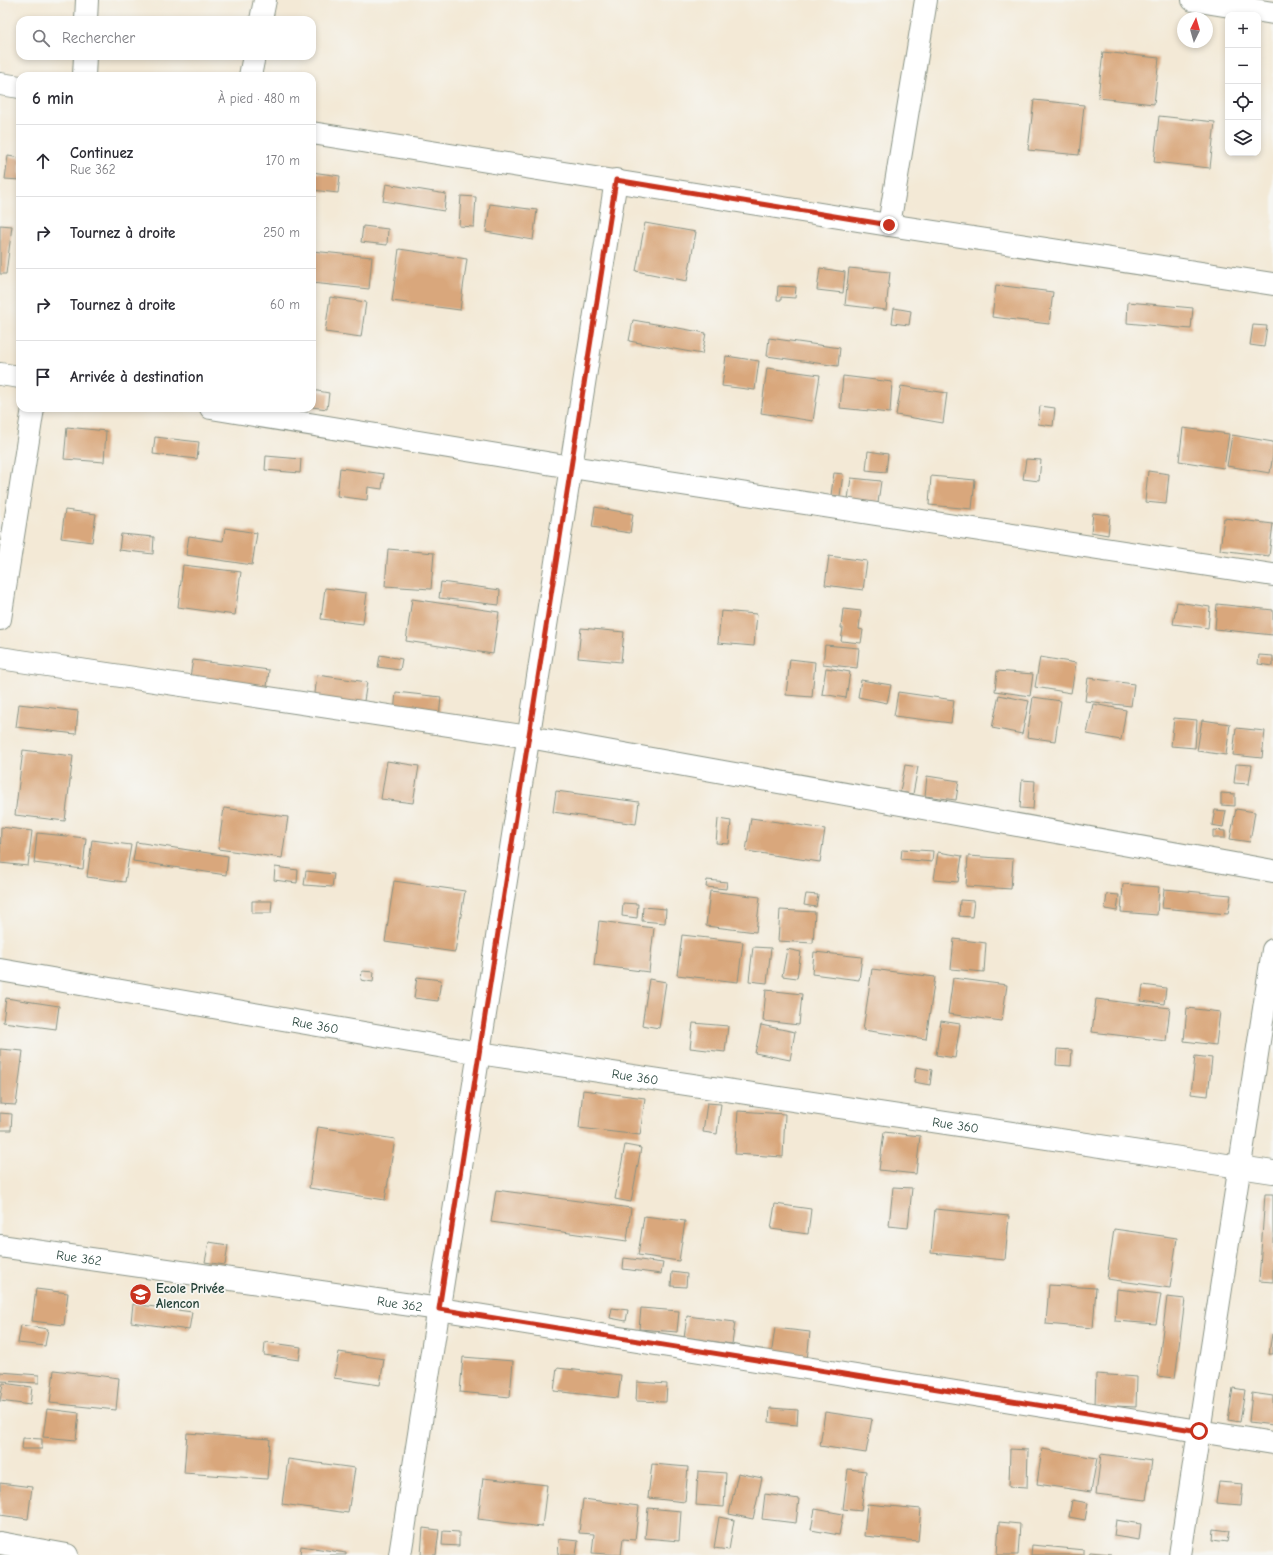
<!DOCTYPE html>
<html lang="fr">
<meta charset="utf-8">
<style>
body{margin:0;font-family:"Comic Neue",sans-serif;background:#f2f2f3;color:#2b2b33}
.controls{position:absolute;right:12px;top:12px;display:grid;overflow:hidden;border-radius:8px;box-shadow:0 2px 6px #0003}
.controls button{width:36px;height:36px;display:grid;place-items:center;padding:0;border:0;border-bottom:1px solid #e1e1e2;background:#fff;color:#2b2b33;font:20px sans-serif}
.compass{position:absolute;left:1177px;top:12px;width:36px;height:36px;border-radius:50%;background:#fff;box-shadow:0 2px 6px #0003;rotate:5deg}
.stop{position:absolute;width:12px;height:12px;margin:-9px;border:3px solid #c8321e;border-radius:50%;background:#fff}
.stop.end{background:#c8321e;border-color:#fff;box-shadow:0 1px 4px #0008}
.list{margin:0;padding:0;list-style:none}
h2{display:flex;justify-content:space-between;align-items:center;height:52px;margin:0;padding:0 16px;font-size:17px}
h2 small{font-size:13px;font-weight:400;color:#7c7c81}
.list li{display:grid;grid-template-columns:26px 1fr auto;gap:12px;align-items:center;box-sizing:border-box;height:72px;padding:0 16px;border-top:1px solid #e1e1e2}
.list b{display:block;font-size:15px;white-space:nowrap}
.list p{margin:0;font-size:13px;white-space:nowrap;color:#7c7c81}
.list em{font-size:13px;font-style:normal;color:#7c7c81}
.icon{flex:none;width:22px;height:22px;fill:none;stroke:currentColor;stroke-width:2;stroke-linecap:round;stroke-linejoin:round}
.map{position:relative;flex:none;width:1273px;height:1555px;overflow:hidden}
.search{position:absolute;background:#fff;box-shadow:0 2px 6px #0003;left:16px;top:16px;width:300px;height:44px;display:flex;align-items:center;gap:10px;box-sizing:border-box;padding:0 14px;border-radius:12px;color:#7c7c81;font-size:15px}
.panel{position:absolute;background:#fff;box-shadow:0 2px 6px #0003;left:16px;top:72px;width:300px;height:340px;border-radius:12px}
.map>svg:first-child{display:block}
</style>
<div class="map">
<svg width="1273" height="1555" viewBox="0 0 1273 1555">
<rect width="100%" height="100%" fill="#f6f6f2"/>
<filter id="ink" filterUnits="userSpaceOnUse"><feTurbulence type="fractalNoise" baseFrequency=".025" numOctaves="2"/><feDisplacementMap in="SourceGraphic" scale="8" xChannelSelector="R" yChannelSelector="G"/><feConvolveMatrix kernelMatrix="1 2 1 2 8 2 1 2 1" color-interpolation-filters="sRGB"/></filter>
<filter id="wash" filterUnits="userSpaceOnUse"><feTurbulence type="fractalNoise" baseFrequency=".012" numOctaves="4" result="noise"/><feDisplacementMap in="SourceGraphic" scale="16" xChannelSelector="R" yChannelSelector="G"/><feGaussianBlur stdDeviation="0.9" result="paint"/><feColorMatrix in="noise" values="0 0 0 0 0 0 0 0 0 0 0 0 0 0 0 0 0 1.4 0 .05"/><feComposite in="paint" operator="in"/></filter>
<g filter="url(#wash)">
<rect width="100%" height="100%" fill="#f3e9d6"/>
<g id="blocks">
<g fill="#d9a77b">
<path d="M1103,52L1159,58L1154,104L1098,98Z"/>
<path d="M1034,100L1084,105L1079,155L1028,150Z"/>
<path d="M1159,116L1215,122L1210,168L1154,162Z"/>
<path d="M8,156L20,158V180L5,179Z"/>
<path d="M312,172L340,176L338,193L312,190Z"/>
<path d="M386,184L446,194L444,211L383,201Z"/>
<path d="M461,196L476,197L474,227L459,226Z"/>
<path d="M490,204L537,210L533,240L486,232Z"/>
<path d="M645,223L696,232L687,281L636,271Z"/>
<path d="M0,225L12,226L6,274H0Z"/>
<path d="M363,226L388,229L387,245L361,242Z"/>
<path d="M399,249L467,259L460,310L392,301Z"/>
<path d="M312,251L372,257L369,289L312,283Z"/>
<path d="M820,268L845,272L843,293L817,290Z"/>
<path d="M849,268L890,272L886,310L845,305Z"/>
<path d="M996,285L1053,292L1049,324L992,317Z"/>
<path d="M778,286L796,287L795,298L781,297V300H777Z"/>
<path d="M330,297L366,302L361,337L325,332Z"/>
<path d="M1128,302L1193,308L1191,329L1127,323Z"/>
<path d="M894,308L911,311L909,325L892,323Z"/>
<path d="M633,320L706,333L702,354L629,341Z"/>
<path d="M1253,325L1267,326L1264,347L1250,345Z"/>
<path d="M769,338L840,348L838,366L767,356Z"/>
<path d="M726,356L759,361L755,390L722,386Z"/>
<path d="M767,368L820,375L813,421L761,413Z"/>
<path d="M843,376L892,382L890,413L840,408Z"/>
<path d="M901,386L947,393L943,423L896,415Z"/>
<path d="M312,390L329,393L327,409L312,407Z"/>
<path d="M1040,406L1055,408L1053,426L1038,424Z"/>
<path d="M67,427L106,431L104,462L64,459Z"/>
<path d="M1183,428L1229,434L1224,468L1179,461Z"/>
<path d="M1232,435L1273,442V455L1270,473L1227,466Z"/>
<path d="M155,437L199,442L197,459L153,454Z"/>
<path d="M868,451L888,454L886,472L866,470Z"/>
<path d="M266,456L301,459L300,473L265,470Z"/>
<path d="M1026,459L1041,460L1039,481L1023,479Z"/>
<path d="M340,468L384,474L382,489L368,487L367,500L337,496Z"/>
<path d="M1148,471L1169,474L1166,504L1145,502Z"/>
<path d="M834,473L843,474L840,496L831,495Z"/>
<path d="M931,476L975,480L972,509L929,505Z"/>
<path d="M851,478L881,481L878,503L848,499Z"/>
<path d="M595,507L633,514L630,533L592,527Z"/>
<path d="M65,510L96,514L92,542L61,538Z"/>
<path d="M1093,513L1110,515L1108,535L1091,532Z"/>
<path d="M1224,518L1273,524L1269,556L1220,550Z"/>
<path d="M225,528L257,533L252,565L186,555L189,536L223,541Z"/>
<path d="M121,534L154,537L153,554L119,550Z"/>
<path d="M388,549L434,553L431,589L385,586Z"/>
<path d="M829,556L867,561L863,590L825,585Z"/>
<path d="M183,565L241,572L235,615L178,607Z"/>
<path d="M441,582L500,590L499,605L439,598Z"/>
<path d="M325,588L367,593L363,624L321,619Z"/>
<path d="M412,599L499,612L493,654L406,641Z"/>
<path d="M1177,602L1210,607L1208,628L1173,624Z"/>
<path d="M1217,604L1273,610V635L1215,629Z"/>
<path d="M843,609L861,611L859,629L863,630L861,643L841,641L843,628H841Z"/>
<path d="M721,611L757,614L754,646L718,643Z"/>
<path d="M581,628L624,632L621,662L578,658Z"/>
<path d="M825,645L859,648L857,668L823,664Z"/>
<path d="M380,655L402,659L400,670L378,667Z"/>
<path d="M1259,655L1273,656V666L1258,664Z"/>
<path d="M1040,657L1076,663L1071,693L1035,687Z"/>
<path d="M790,659L815,662L812,697L786,695Z"/>
<path d="M193,660L269,670L267,687L190,677Z"/>
<path d="M826,668L850,672L846,698L822,694Z"/>
<path d="M997,671L1033,674L1030,696L995,691Z"/>
<path d="M317,675L367,682L363,707L314,702Z"/>
<path d="M1088,678L1134,684L1131,706L1085,701Z"/>
<path d="M861,680L891,685L887,703L858,697Z"/>
<path d="M396,692L441,697L439,718L394,713Z"/>
<path d="M898,692L954,700L951,723L894,716Z"/>
<path d="M999,695L1029,701L1022,734L992,728Z"/>
<path d="M1033,697L1061,701L1055,741L1027,737Z"/>
<path d="M19,704L78,711L76,734L16,727Z"/>
<path d="M1093,704L1126,710L1121,740L1087,734Z"/>
<path d="M1174,718L1197,720L1195,748L1171,746Z"/>
<path d="M1202,720L1230,724L1226,755L1197,751Z"/>
<path d="M1236,728L1265,731L1262,758L1233,755Z"/>
<path d="M23,750L73,756L65,821L15,815Z"/>
<path d="M387,761L419,766L413,803L381,799Z"/>
<path d="M1236,764L1252,765L1249,784L1234,783Z"/>
<path d="M905,765L918,767L913,794L900,792Z"/>
<path d="M927,776L959,781L956,800L925,796Z"/>
<path d="M1022,780L1035,781L1033,809L1020,808Z"/>
<path d="M556,791L639,802L636,824L553,812Z"/>
<path d="M1221,793L1235,794V806L1221,805Z"/>
<path d="M224,808L288,817L282,858L218,849Z"/>
<path d="M1236,809L1255,812L1250,842L1230,839Z"/>
<path d="M1215,810L1226,811L1223,827L1212,825Z"/>
<path d="M751,818L825,829L820,862L746,851Z"/>
<path d="M718,819L731,821L729,844L716,843Z"/>
<path d="M1,827L32,831L28,866L0,863Z"/>
<path d="M1213,830L1225,831V838H1213Z"/>
<path d="M37,833L86,838L83,869L34,863Z"/>
<path d="M92,840L131,845L125,882L87,877Z"/>
<path d="M136,842L228,856L226,875L133,861Z"/>
<path d="M902,849L933,851L932,862L901,859Z"/>
<path d="M938,852L962,856L958,882L934,880Z"/>
<path d="M968,856L1013,859L1011,889L966,886Z"/>
<path d="M275,867L298,870L297,883L274,880Z"/>
<path d="M306,871L334,874L332,887L304,885Z"/>
<path d="M707,880L727,882L726,889L706,887Z"/>
<path d="M394,881L465,891L455,952L385,942Z"/>
<path d="M1123,884L1159,887L1157,915L1121,912Z"/>
<path d="M1164,889L1231,895L1228,914L1162,908Z"/>
<path d="M710,891L760,897L756,932L706,926Z"/>
<path d="M806,894L818,895L816,907L804,905Z"/>
<path d="M1107,894L1119,895L1117,911L1105,909Z"/>
<path d="M960,900L974,901L972,917L959,916Z"/>
<path d="M252,901H272L271,913H252Z"/>
<path d="M623,903L638,904L637,918L622,916Z"/>
<path d="M643,907L666,909L665,923L642,921Z"/>
<path d="M780,910L815,912L813,943L778,941Z"/>
<path d="M599,921L654,928L649,972L594,965Z"/>
<path d="M682,935L743,942L738,982L677,975Z"/>
<path d="M954,939L986,943L984,972L951,969Z"/>
<path d="M753,947L771,948L767,983L749,981Z"/>
<path d="M787,949L801,952L797,978L782,976Z"/>
<path d="M814,952L862,957L859,980L812,974Z"/>
<path d="M872,969L935,977L926,1039L863,1030Z"/>
<path d="M362,971L374,972L373,982L361,980Z"/>
<path d="M417,977L441,980L438,1001L414,998Z"/>
<path d="M953,978L1007,985L1002,1021L948,1014Z"/>
<path d="M649,979L666,982L659,1028L642,1025Z"/>
<path d="M1143,985L1166,988L1164,1004L1141,1001Z"/>
<path d="M766,990L802,994L799,1025L763,1021Z"/>
<path d="M6,998L59,1006L56,1029L3,1022Z"/>
<path d="M1096,999L1170,1008L1166,1041L1092,1032Z"/>
<path d="M1187,1008L1220,1012L1216,1045L1184,1041Z"/>
<path d="M941,1021L960,1024L955,1058L936,1055Z"/>
<path d="M693,1023L728,1026L725,1052L690,1048Z"/>
<path d="M761,1025L795,1032L790,1060L755,1053Z"/>
<path d="M0,1049L23,1051L16,1105L0,1104Z"/>
<path d="M1057,1049L1072,1050L1071,1066L1056,1065Z"/>
<path d="M1195,1056L1212,1058L1208,1096L1191,1094Z"/>
<path d="M916,1067L932,1070L930,1085L914,1082Z"/>
<path d="M583,1090L645,1098L640,1135L579,1128Z"/>
<path d="M707,1103L721,1104L717,1134L703,1132Z"/>
<path d="M738,1111L785,1114L783,1157L735,1154Z"/>
<path d="M0,1113L12,1114L11,1130H0Z"/>
<path d="M318,1127L395,1139L385,1200L309,1188Z"/>
<path d="M884,1132L920,1136L916,1174L879,1170Z"/>
<path d="M625,1145L641,1148L631,1202L615,1199Z"/>
<path d="M893,1187L912,1188L908,1228L889,1226Z"/>
<path d="M496,1190L631,1208L627,1241L491,1222Z"/>
<path d="M1265,1194H1273V1282L1259,1281Z"/>
<path d="M775,1204L811,1209L808,1234L771,1229Z"/>
<path d="M935,1209L1009,1216L1005,1260L931,1253Z"/>
<path d="M644,1216L685,1221L679,1261L638,1255Z"/>
<path d="M1114,1229L1177,1238L1170,1288L1107,1279Z"/>
<path d="M209,1242L228,1245L225,1265L205,1262Z"/>
<path d="M624,1258L663,1263L661,1274L623,1269Z"/>
<path d="M672,1272L687,1274L686,1287L671,1286Z"/>
<path d="M1049,1285L1096,1288L1093,1328L1046,1324Z"/>
<path d="M36,1289L68,1293L64,1325L32,1321Z"/>
<path d="M1117,1289L1161,1294L1156,1324L1115,1321Z"/>
<path d="M1167,1297L1185,1299L1175,1378L1157,1376Z"/>
<path d="M133,1304L192,1312L189,1330L131,1322Z"/>
<path d="M612,1308L628,1310L626,1321L610,1318Z"/>
<path d="M641,1308L679,1311L677,1332L639,1329Z"/>
<path d="M687,1316L735,1322L732,1344L684,1338Z"/>
<path d="M21,1325L48,1329L45,1346L18,1343Z"/>
<path d="M775,1328L810,1332L807,1360L771,1356Z"/>
<path d="M1272,1334H1273V1354H1269Z"/>
<path d="M265,1342L301,1347L299,1360L264,1355Z"/>
<path d="M339,1352L384,1359L380,1385L334,1378Z"/>
<path d="M463,1357L513,1361L510,1397L460,1392Z"/>
<path d="M557,1368L621,1375L618,1398L554,1391Z"/>
<path d="M54,1370L119,1378L116,1410L50,1403Z"/>
<path d="M0,1372L39,1375V1383L0,1381Z"/>
<path d="M1096,1374L1137,1377L1136,1407L1095,1405Z"/>
<path d="M637,1382L667,1384L666,1402L636,1401Z"/>
<path d="M3,1383L32,1387L30,1405L0,1401Z"/>
<path d="M1233,1388L1245,1390L1240,1422L1228,1420Z"/>
<path d="M1252,1393L1273,1396V1425L1249,1422Z"/>
<path d="M770,1408L798,1410L797,1425L769,1422Z"/>
<path d="M47,1409L79,1413L76,1440L43,1437Z"/>
<path d="M825,1412L872,1419L866,1453L820,1446Z"/>
<path d="M187,1433L270,1439L267,1479L184,1473Z"/>
<path d="M23,1438L42,1439V1449H22Z"/>
<path d="M1010,1449L1028,1450L1027,1488L1009,1487Z"/>
<path d="M1042,1449L1097,1458L1091,1492L1037,1484Z"/>
<path d="M1101,1454L1152,1461L1146,1500L1096,1494Z"/>
<path d="M288,1459L355,1468L348,1513L282,1504Z"/>
<path d="M652,1464L688,1467L685,1502L648,1498Z"/>
<path d="M848,1469L866,1471L861,1511L843,1509Z"/>
<path d="M698,1471L726,1473L724,1507L696,1505Z"/>
<path d="M738,1473L762,1478L753,1519L729,1514Z"/>
<path d="M483,1478L547,1485L542,1527L478,1519Z"/>
<path d="M1219,1482L1243,1484L1241,1505L1216,1503Z"/>
<path d="M0,1483L32,1487L28,1519L0,1515Z"/>
<path d="M765,1494L799,1499L796,1523L762,1519Z"/>
<path d="M583,1499L639,1506L635,1540L623,1539L621,1555L592,1553L594,1534L579,1533Z"/>
<path d="M1072,1500L1088,1503L1085,1520L1069,1517Z"/>
<path d="M867,1504L921,1509L918,1541L864,1536Z"/>
<path d="M648,1508L681,1511L679,1541L645,1538Z"/>
<path d="M815,1509L843,1514L839,1535L811,1530Z"/>
<path d="M719,1517L734,1520L729,1550L714,1548Z"/>
<path d="M1116,1520L1141,1524L1139,1540L1114,1536Z"/>
<path d="M999,1522L1020,1524L1018,1555H997Z"/>
<path d="M423,1528L439,1530L436,1555H421Z"/>
<path d="M1214,1529L1229,1531L1227,1542L1213,1540Z"/>
<path d="M443,1531L459,1532V1546L442,1545Z"/>
<path d="M559,1539L578,1541L576,1555H558Z"/>
<path d="M1032,1545L1084,1550V1555H1031Z"/>
<path d="M301,1546L346,1553V1555H300Z"/>
<path d="M1090,1552L1111,1554V1555H1089Z"/>
</g>
</g>
</g>
<g filter="url(#ink)">
<use href="#blocks" fill-opacity="0" stroke="#899385" stroke-width="1"/>
<g fill="none" stroke-linecap="round" stroke-linejoin="round">
<defs>
<g id="minor">
<path d="M1193,0L1273,13"/>
<path d="M86,20L87,0"/>
<path d="M261,20L265,0"/>
<path d="M84,76L85,56"/>
<path d="M250,76L254,56"/>
<path d="M0,84L20,87"/>
<path d="M312,133L889,225L1273,284"/>
<path d="M889,225L926,0"/>
<path d="M0,374L20,377"/>
<path d="M211,408L571,467L1273,575"/>
<path d="M0,619L33,408"/>
<path d="M0,658L529,737L1273,871"/>
<path id="s1" d="M0,970L479,1053L1273,1172"/>
<path id="s2" d="M0,1246L439,1309L1273,1443"/>
<path d="M0,1543L67,1555"/>
<path d="M400,1555L616,180"/>
<path d="M1180,1555L1273,950"/>
</g>
</defs>
<use href="#minor" stroke="#899385" stroke-width="24"/>
<use href="#minor" stroke="#fff" stroke-width="22"/>
</g>
</g>
<g fill="none" stroke-linecap="round" stroke-linejoin="round" filter="url(#ink)">
<path stroke="#c8321e" stroke-width="5" d="M889,225L616,180L439,1309L1199,1431"/>
</g>
<defs>
<symbol id="school-disc" viewBox="-11 -11 22 22"><circle r="9.5" fill="#c8321e" stroke="#f6f6f2"/><path d="M0-5L7-2L0 1L-7-2ZM-4 1L0 2.5L4 1V4Q0 6-4 4Z" fill="#fff"/></symbol>
</defs>
<g fill-rule="evenodd">
<use href="#school-disc" x="128" y="1282" width="25" height="25"/>
</g>
<g text-anchor="middle" dominant-baseline="central" stroke-width="3.5" stroke-linejoin="round" paint-order="stroke">
<g font-size="13" fill="#1f3d34" stroke="#f6f6f2">
<text stroke="none"><textPath href="#s1" startOffset="320">Rue 360</textPath></text>
<text stroke="none"><textPath href="#s1" startOffset="644">Rue 360</textPath></text>
<text stroke="none"><textPath href="#s1" startOffset="968">Rue 360</textPath></text>
<text stroke="none"><textPath href="#s2" startOffset="80">Rue 362</textPath></text>
<text stroke="none"><textPath href="#s2" startOffset="404">Rue 362</textPath></text>
</g>
<g font-size="13" font-weight="bold" fill="#1f3d34" stroke="#f6f6f2" text-anchor="start">
<text x="156" y="1288">Ecole Privée<tspan x="156" dy="15">Alencon</tspan></text>
</g>
</g>
</svg>
<div class="controls">
<button>+</button>
<button>−</button>
<button><svg class="icon" aria-label="locate" viewBox="0 0 24 24"><circle cx="12" cy="12" r="6"/><path d="M12 2v4M12 18v4M2 12h4M18 12h4"/></svg></button>
<button><svg class="icon" aria-label="layers" viewBox="0 0 24 24"><path d="M12 4l9 5-9 5-9-5zM3 14l9 5 9-5"/></svg></button>
</div>
<svg class="compass" viewBox="-18 -18 36 36"><path d="M0-13l5 13h-10z" fill="#e53935"/><path d="M0 13l5-13h-10z" fill="#7c7c81"/></svg>
<div class="stop" style="left:1199px;top:1431px"></div>
<div class="stop end" style="left:889px;top:225px"></div>
<div class="search"><svg class="icon" aria-label="search" viewBox="0 0 24 24"><circle cx="10" cy="10" r="6"/><path d="M15 15l6 6"/></svg>Rechercher</div>
<section class="panel">
<h2>6 min<small>À pied · 480 m</small></h2>
<ul class="list">
<li><svg class="icon" aria-label="ahead" viewBox="0 0 24 24"><path d="M12 20V5M6 11l6-6 6 6"/></svg><div><b>Continuez</b><p>Rue 362</p></div><em>170 m</em></li>
<li><svg class="icon" aria-label="right" viewBox="0 0 24 24"><path d="M7 20v-9h11M14 6l5 5-5 5"/></svg><div><b>Tournez à droite</b></div><em>250 m</em></li>
<li><svg class="icon" aria-label="right" viewBox="0 0 24 24"><path d="M7 20v-9h11M14 6l5 5-5 5"/></svg><div><b>Tournez à droite</b></div><em>60 m</em></li>
<li><svg class="icon" aria-label="arrive" viewBox="0 0 24 24"><path d="M6 21V4h12l-3 4 3 4H6"/></svg><div><b>Arrivée à destination</b></div></li>
</ul>
</section>
</div>
